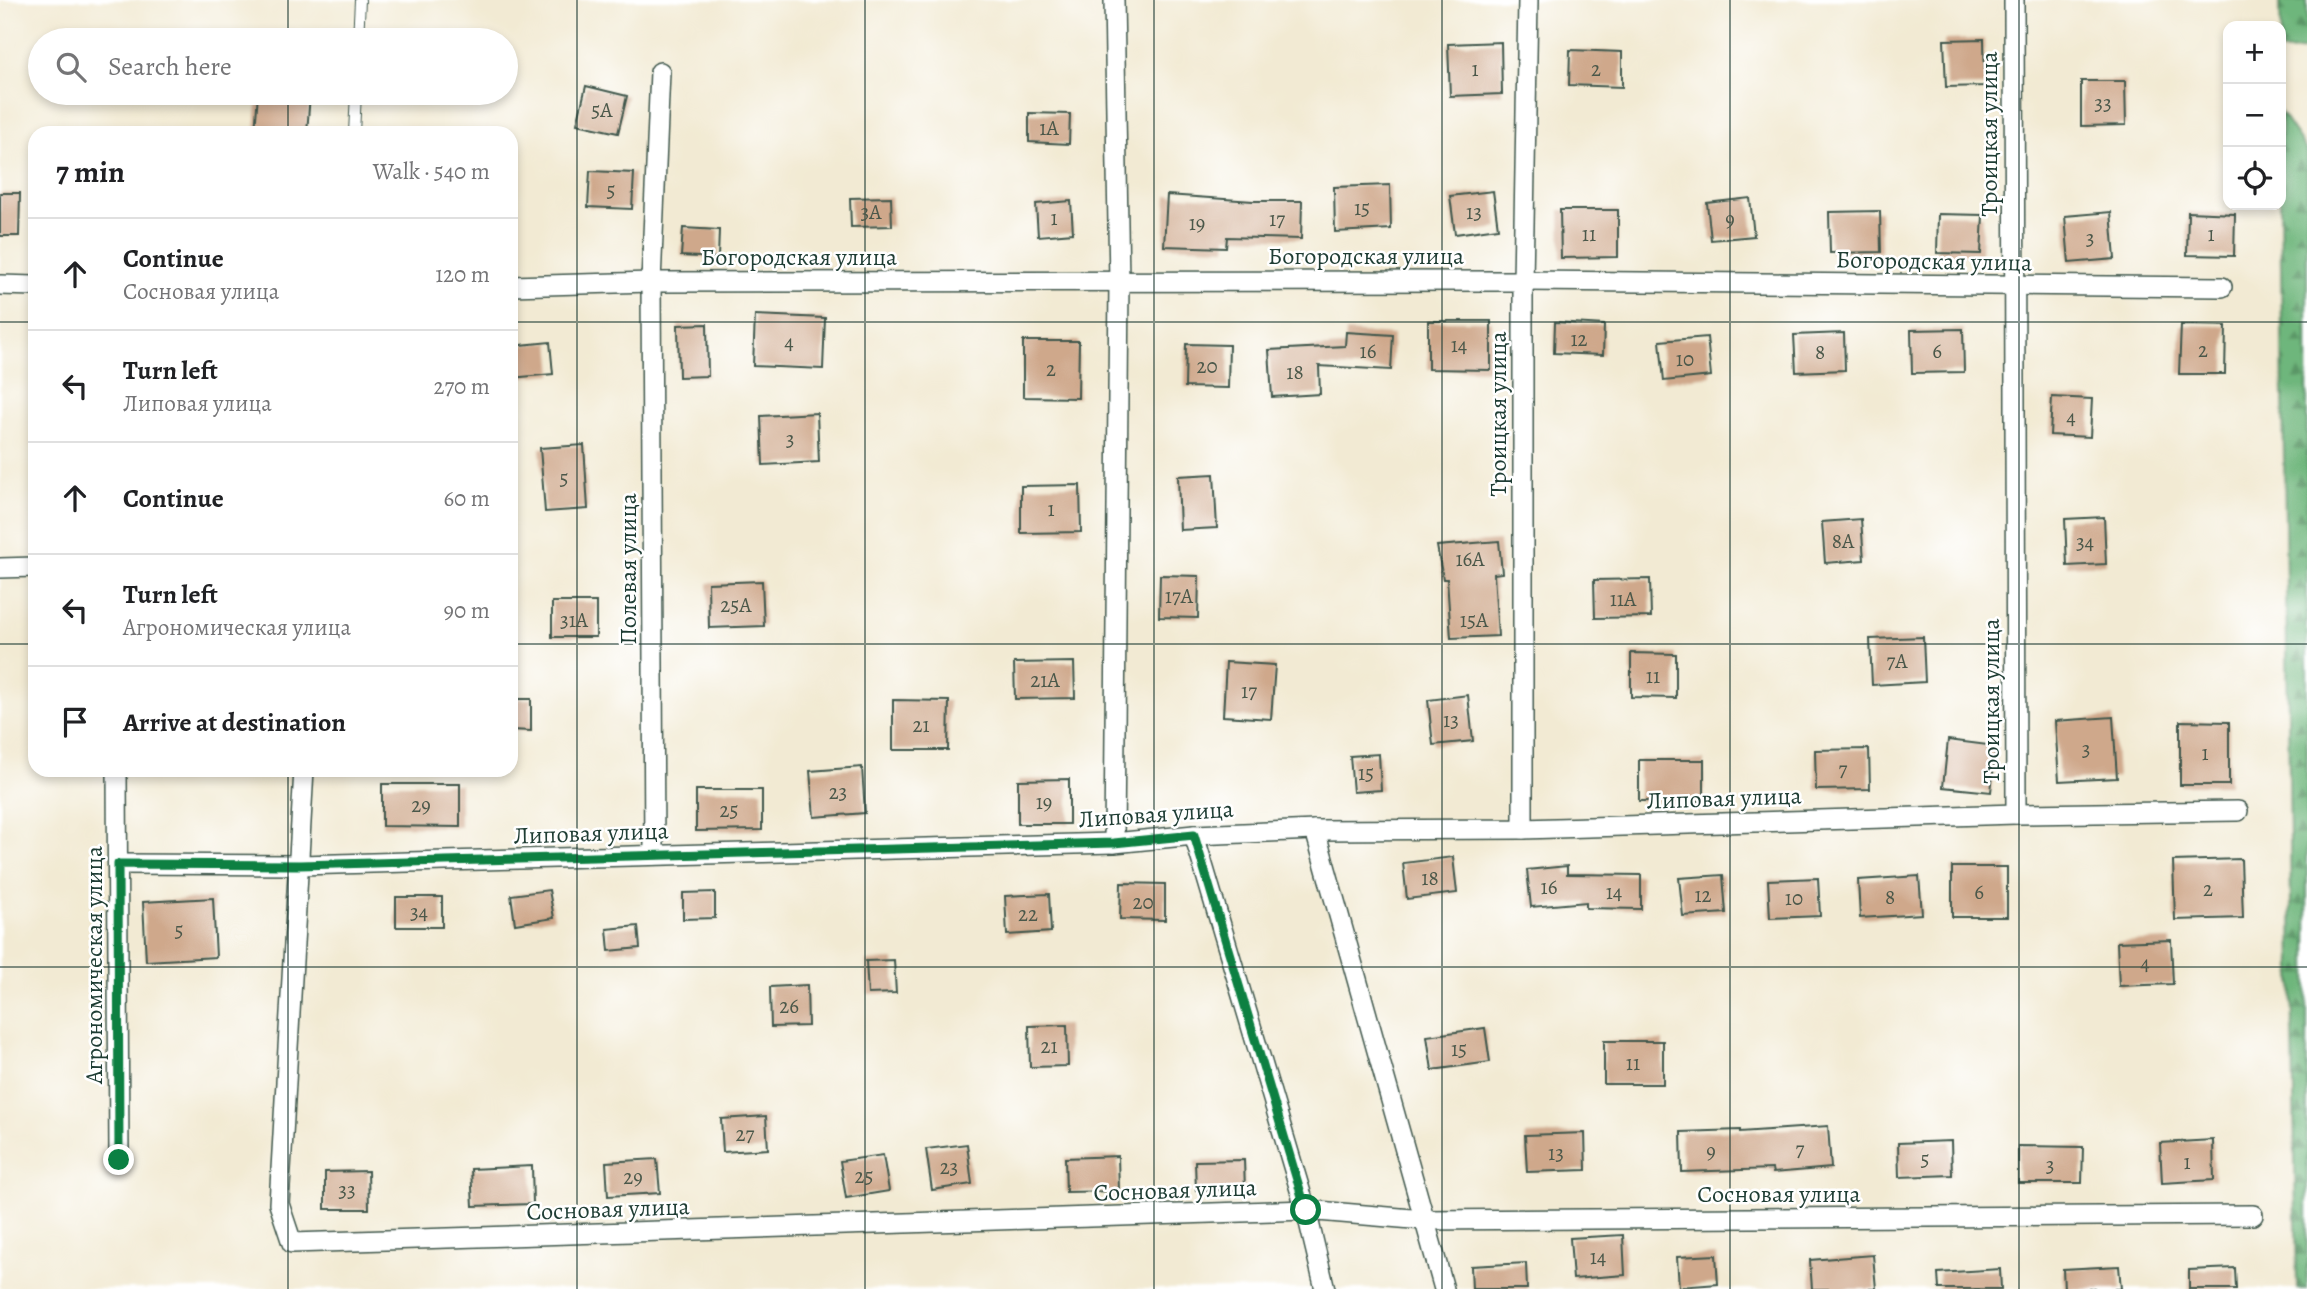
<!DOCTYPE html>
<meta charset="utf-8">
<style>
body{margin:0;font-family:Alegreya,serif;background:#f2f2f2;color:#202124}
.controls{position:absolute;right:21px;top:21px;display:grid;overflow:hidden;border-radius:14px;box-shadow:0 4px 10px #0003}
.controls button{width:63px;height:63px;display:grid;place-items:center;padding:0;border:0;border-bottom:2px solid #e0e0e0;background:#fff;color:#202124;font:35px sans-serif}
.stop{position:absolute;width:21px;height:21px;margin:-16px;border:5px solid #0b8043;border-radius:50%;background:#fff}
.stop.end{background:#0b8043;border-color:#fff;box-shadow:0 2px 7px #0008}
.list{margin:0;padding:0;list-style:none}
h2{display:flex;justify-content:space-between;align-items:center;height:91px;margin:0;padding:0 28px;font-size:30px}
h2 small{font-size:23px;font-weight:400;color:#757577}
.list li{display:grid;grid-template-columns:46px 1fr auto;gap:21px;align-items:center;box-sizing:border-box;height:112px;padding:0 28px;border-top:2px solid #e0e0e0}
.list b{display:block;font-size:26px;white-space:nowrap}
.list p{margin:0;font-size:23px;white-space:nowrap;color:#757577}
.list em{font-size:23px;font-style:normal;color:#757577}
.icon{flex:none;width:38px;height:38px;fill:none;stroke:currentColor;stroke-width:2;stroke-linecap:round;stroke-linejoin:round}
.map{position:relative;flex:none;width:2307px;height:1289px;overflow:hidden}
.search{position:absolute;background:#fff;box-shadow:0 4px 10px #0003;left:28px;top:28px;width:490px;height:77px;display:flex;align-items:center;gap:18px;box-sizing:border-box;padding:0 24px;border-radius:38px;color:#757577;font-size:26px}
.panel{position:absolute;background:#fff;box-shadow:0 4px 10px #0003;left:28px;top:126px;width:490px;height:651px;border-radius:21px}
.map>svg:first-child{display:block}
</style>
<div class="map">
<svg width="2307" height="1289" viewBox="0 0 2307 1289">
<defs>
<pattern id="forest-firs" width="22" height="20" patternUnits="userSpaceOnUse" patternTransform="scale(1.75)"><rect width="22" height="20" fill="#6eb67b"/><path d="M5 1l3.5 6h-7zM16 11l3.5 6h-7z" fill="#5a9566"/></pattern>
</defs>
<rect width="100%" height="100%" fill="#fff"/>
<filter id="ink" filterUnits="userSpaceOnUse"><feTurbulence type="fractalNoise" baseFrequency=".0143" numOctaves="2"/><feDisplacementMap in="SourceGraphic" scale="14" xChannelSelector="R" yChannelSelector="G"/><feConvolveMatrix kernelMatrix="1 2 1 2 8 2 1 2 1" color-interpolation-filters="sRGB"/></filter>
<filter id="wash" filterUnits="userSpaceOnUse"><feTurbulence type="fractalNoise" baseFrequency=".00686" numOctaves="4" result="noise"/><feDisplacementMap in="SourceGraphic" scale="28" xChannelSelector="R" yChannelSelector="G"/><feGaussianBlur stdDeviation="1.57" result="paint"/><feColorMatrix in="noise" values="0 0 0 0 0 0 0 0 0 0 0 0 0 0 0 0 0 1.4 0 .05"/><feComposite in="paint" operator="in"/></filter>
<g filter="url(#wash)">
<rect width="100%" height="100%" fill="#f2ead3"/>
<g fill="url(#forest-firs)" stroke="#467a58" stroke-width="2">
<path d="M2280,0H2307V50L2281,51Z"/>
<path d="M2281,113L2307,151V1289H2297L2280,205Z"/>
</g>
<g id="blocks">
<g fill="#cfa88b">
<path d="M1984,39L1985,86L1946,87L1944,40Z"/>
<path d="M1501,42L1502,94L1450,96L1448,44Z"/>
<path d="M1570,50L1622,52V87L1569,85Z"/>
<path d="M2081,81H2125L2126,125L2081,126Z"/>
<path d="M586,86L627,96L618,133L577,124Z"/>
<path d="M258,93L310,94L307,133L255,132Z"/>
<path d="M1029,113L1070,114L1069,144L1029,142Z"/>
<path d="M590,171L634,173L632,209L588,207Z"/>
<path d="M1390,185L1391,229L1335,232L1334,187Z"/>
<path d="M1493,191L1498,228L1455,234L1450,196Z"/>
<path d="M0,193H20L19,236H0Z"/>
<path d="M1167,195L1253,201H1302L1301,239L1227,237L1226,248L1164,246Z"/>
<path d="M891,197L892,226L851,227L850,198Z"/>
<path d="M1750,198L1754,236L1711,240L1707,203Z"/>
<path d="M1071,201L1073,233L1038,236L1036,204Z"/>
<path d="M1560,210H1618V257L1561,258Z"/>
<path d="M1880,211L1881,252L1830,253L1829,212Z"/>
<path d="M2111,212L2115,259L2069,263L2065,216Z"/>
<path d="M2188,212L2235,214L2234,256L2187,255Z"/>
<path d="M1938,214L1983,215L1981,254L1937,253Z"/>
<path d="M683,228L719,230L718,258L681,256Z"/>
<path d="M755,315L825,318L823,369L753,366Z"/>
<path d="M1428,321H1491V370L1428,369Z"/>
<path d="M1555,322L1604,325L1603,355L1554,353Z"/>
<path d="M707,324L708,376L679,377L678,325Z"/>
<path d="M2181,325L2226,326L2225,374H2179Z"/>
<path d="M1963,329L1964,372L1912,373L1911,330Z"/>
<path d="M1346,332L1393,335L1391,370L1319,366L1320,394L1272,397L1269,350L1345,346Z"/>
<path d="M1844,333L1845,370L1796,372L1794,335Z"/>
<path d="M1707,337L1711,376L1664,381L1660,341Z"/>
<path d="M1023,341H1079L1078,398L1023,397Z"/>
<path d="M550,342L553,374L511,378V346Z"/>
<path d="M1186,344L1229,345L1228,388L1185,387Z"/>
<path d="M2052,397L2092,399L2090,437L2050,435Z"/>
<path d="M817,413L819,462L763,465L761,416Z"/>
<path d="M584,445L588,509L545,512L540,448Z"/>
<path d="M1214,474L1217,528L1180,530L1178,476Z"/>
<path d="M1080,485L1081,532L1021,533V486Z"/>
<path d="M2104,517L2106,564L2067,566L2065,519Z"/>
<path d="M1861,519L1864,560L1825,563L1822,522Z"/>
<path d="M1499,541L1502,573L1494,574L1498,636L1451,638L1447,579H1443L1437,546Z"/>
<path d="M1160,575L1199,576L1198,618L1159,617Z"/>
<path d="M1650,579L1651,617L1595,618L1594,580Z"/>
<path d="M762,581L764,626L709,628L708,583Z"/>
<rect x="552" y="602" width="44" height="35"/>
<path d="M1923,637L1925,682L1872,685L1870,639Z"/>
<path d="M1631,653L1676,654V698L1631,697Z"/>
<path d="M1074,662L1075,698L1015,699L1014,663Z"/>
<path d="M1226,662L1275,665L1271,719L1223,716Z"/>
<path d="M1468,695L1473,741L1433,745L1428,700Z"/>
<path d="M511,699H531V731L511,730Z"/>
<path d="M893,700L949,701L948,750H893Z"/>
<path d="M2113,717L2117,778L2059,781L2055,721Z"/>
<path d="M2180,721L2229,722V785H2180Z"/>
<path d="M1948,740L1996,746L1991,792L1943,787Z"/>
<path d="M1869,749L1870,789L1816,790L1815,750Z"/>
<path d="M1379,754L1381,790L1353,792L1350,756Z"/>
<rect x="1639" y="760" width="65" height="41"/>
<path d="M862,767L865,813L814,817L810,771Z"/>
<path d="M1069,779V824H1018V780Z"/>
<path d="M382,784H460V827L382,826Z"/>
<path d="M696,790H762V830L696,831Z"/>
<path d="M1453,857L1457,893L1407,899L1403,863Z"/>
<path d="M2241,859L2243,918L2175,920L2173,861Z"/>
<path d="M1567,866V874L1641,875V909L1586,908V902L1531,907L1527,870Z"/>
<rect x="1952" y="867" width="55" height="50"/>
<path d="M1723,875L1726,913L1683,916L1679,878Z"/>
<path d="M1919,876L1922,914L1860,918L1858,880Z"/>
<path d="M1818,878L1820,916L1770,918L1768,880Z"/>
<path d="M1121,883L1165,884V920L1120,919Z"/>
<path d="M549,890L554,918L515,924L511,895Z"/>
<path d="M715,892V918L683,919V893Z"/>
<path d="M1049,894L1051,932L1007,935L1005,896Z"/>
<rect x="396" y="897" width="46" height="30"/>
<path d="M213,898L216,957L146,961L143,902Z"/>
<path d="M638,926L640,948L609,951L607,929Z"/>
<path d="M2171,940L2173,984L2119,986L2117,942Z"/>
<path d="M894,960L896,993L868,994L866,961Z"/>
<path d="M807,985L808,1026L771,1027L770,987Z"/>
<path d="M1067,1025L1068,1066L1030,1067L1029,1026Z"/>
<path d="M1485,1028L1490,1062L1432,1070L1427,1036Z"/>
<rect x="1604" y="1041" width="59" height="43"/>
<path d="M766,1116L768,1149L723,1152L721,1119Z"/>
<path d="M1828,1126L1831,1168L1773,1173L1772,1169L1682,1172L1681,1132L1740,1130V1132Z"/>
<path d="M1585,1133L1586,1170L1527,1172L1525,1135Z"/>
<path d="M2213,1140L2214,1180L2162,1183L2160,1143Z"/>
<path d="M1951,1141L1952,1175L1899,1177L1898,1143Z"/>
<path d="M967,1144L972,1184L932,1190L926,1149Z"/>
<path d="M2018,1146L2083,1147L2082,1183H2018Z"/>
<path d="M883,1155L889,1191L846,1198L840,1161Z"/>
<path d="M1118,1156L1119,1191L1066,1192L1065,1158Z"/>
<path d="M657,1159L660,1193L608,1196L606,1162Z"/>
<path d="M1244,1160L1245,1190H1196L1195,1161Z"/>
<path d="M532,1166L533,1204L473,1206L471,1169Z"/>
<path d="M368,1171L369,1209H325V1172Z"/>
<path d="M1623,1235L1625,1275L1573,1279L1570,1238Z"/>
<path d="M1716,1255L1718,1284L1679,1287L1677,1257Z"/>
<path d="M1873,1255L1876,1289H1812L1810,1260Z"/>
<path d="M1526,1263L1527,1289H1472L1471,1266Z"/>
<path d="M2119,1266L2121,1289H2064L2063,1269Z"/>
<path d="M2235,1268L2236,1289H2189V1270Z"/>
<path d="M2000,1269L2001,1289H1939L1938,1273Z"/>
</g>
</g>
</g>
<g filter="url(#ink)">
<use href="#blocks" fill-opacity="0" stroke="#3f574c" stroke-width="2"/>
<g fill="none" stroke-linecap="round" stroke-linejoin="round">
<defs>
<g id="service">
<path d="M358,40L360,0"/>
<path d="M354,133L356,93"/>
</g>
<g id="minor">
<path d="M2014,0L2016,814"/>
<path d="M0,285L35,286"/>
<path d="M511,286L651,282L1523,281L2222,287"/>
<path d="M0,568L35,567"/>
<path d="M117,770L119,1160"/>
<path d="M304,770L279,1204L292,1243L1306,1210L1194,835"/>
<path d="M1523,829V281L1528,0"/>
<path d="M1315,830L1444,1289"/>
<path d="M1114,843L1119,281L1114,0"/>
<path d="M654,855L651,282L660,72"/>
<path d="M118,864L300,865L1114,843L1194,835L1315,830L1523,829L2016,814L2238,811"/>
<path d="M1325,1289L1306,1210L1424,1220L2253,1215"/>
</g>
</defs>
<use href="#service" stroke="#3f574c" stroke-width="12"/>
<use href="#minor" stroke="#3f574c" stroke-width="22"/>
<use href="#service" stroke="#fff" stroke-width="10"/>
<use href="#minor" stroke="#fff" stroke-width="19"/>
</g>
</g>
<g fill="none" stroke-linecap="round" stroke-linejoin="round" filter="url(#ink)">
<path stroke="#0b8043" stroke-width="9" d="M119,1160L118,864L300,865L1114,843L1194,835L1306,1210"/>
</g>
<path fill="none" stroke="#1f3d34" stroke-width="2" stroke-opacity="0.55" d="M288,0V40M577,0V1289M865,0V1289M1154,0V1289M1442,0V1289M1730,0V1289M2019,0V1289M288,93V133M0,322H35M511,322H2307M0,644H35M511,644H2307M288,770V1289M0,967H2307"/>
<g text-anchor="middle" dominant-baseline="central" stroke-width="5" stroke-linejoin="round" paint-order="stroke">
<g font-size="21" fill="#4b584a">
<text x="1475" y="69">1</text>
<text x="1596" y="69">2</text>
<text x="2103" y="103">33</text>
<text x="602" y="110">5А</text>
<text x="1049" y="128">1А</text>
<text x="611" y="190">5</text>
<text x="1362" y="208">15</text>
<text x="871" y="212">3А</text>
<text x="1474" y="212">13</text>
<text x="1054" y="218">1</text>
<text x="1277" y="219">17</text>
<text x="1730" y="219">9</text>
<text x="1197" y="223">19</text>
<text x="1589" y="234">11</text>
<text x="2211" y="234">1</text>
<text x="2090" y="238">3</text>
<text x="1579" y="339">12</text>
<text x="789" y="342">4</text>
<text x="1459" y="345">14</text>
<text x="2203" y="350">2</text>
<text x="1368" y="351">16</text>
<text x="1937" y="351">6</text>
<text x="1820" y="352">8</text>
<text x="1685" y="359">10</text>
<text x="1207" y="366">20</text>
<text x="1051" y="369">2</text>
<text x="1295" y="372">18</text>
<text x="2071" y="417">4</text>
<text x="790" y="439">3</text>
<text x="564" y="478">5</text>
<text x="1051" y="509">1</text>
<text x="1843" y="541">8А</text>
<text x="2085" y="542">34</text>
<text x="1470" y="559">16А</text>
<text x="1179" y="596">17А</text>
<text x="1623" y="599">11А</text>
<text x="736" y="605">25А</text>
<text x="574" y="620">31А</text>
<text x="1474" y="620">15А</text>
<text x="1897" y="661">7А</text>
<text x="1653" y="676">11</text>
<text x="1045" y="680">21А</text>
<text x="1249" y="691">17</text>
<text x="1451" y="720">13</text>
<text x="921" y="725">21</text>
<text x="2086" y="749">3</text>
<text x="2205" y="753">1</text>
<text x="1843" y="769">7</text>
<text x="1366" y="773">15</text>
<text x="838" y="792">23</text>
<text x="1044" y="802">19</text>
<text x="421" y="805">29</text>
<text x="729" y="810">25</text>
<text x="1430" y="878">18</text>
<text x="1549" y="887">16</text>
<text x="2208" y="889">2</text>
<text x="1614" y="892">14</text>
<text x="1979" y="892">6</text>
<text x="1703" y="895">12</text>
<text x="1890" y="897">8</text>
<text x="1794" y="898">10</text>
<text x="1143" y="902">20</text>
<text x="419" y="912">34</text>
<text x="1028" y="914">22</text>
<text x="179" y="930">5</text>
<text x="2145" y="963">4</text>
<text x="789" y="1006">26</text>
<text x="1049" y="1046">21</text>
<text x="1459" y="1049">15</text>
<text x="1633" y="1063">11</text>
<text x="745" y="1134">27</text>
<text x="1800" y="1149">7</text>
<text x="1711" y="1151">9</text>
<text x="1556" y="1153">13</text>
<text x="1925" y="1159">5</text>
<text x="2187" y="1162">1</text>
<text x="2050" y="1165">3</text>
<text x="949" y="1167">23</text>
<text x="864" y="1176">25</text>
<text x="633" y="1177">29</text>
<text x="347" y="1190">33</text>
<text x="1598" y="1257">14</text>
</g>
<g font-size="24" fill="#1f3d34" stroke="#fff">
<text transform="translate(1989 134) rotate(-90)">Троицкая улица</text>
<text x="1366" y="256">Богородская улица</text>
<text x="799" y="257">Богородская улица</text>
<text transform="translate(1934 261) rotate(1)">Богородская улица</text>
<text transform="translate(1498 414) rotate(-90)">Троицкая улица</text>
<text transform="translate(628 569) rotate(-90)">Полевая улица</text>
<text transform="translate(1991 701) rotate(-90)">Троицкая улица</text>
<text transform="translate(1724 798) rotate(-2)">Липовая улица</text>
<text transform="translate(1156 814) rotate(-4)">Липовая улица</text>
<text transform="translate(591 833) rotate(-2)">Липовая улица</text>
<text transform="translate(94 965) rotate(-90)">Агрономическая улица</text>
<text transform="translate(1175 1190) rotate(-2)">Сосновая улица</text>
<text x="1779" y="1194">Сосновая улица</text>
<text transform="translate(608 1209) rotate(-2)">Сосновая улица</text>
</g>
</g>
</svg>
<div class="controls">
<button>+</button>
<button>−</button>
<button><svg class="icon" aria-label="locate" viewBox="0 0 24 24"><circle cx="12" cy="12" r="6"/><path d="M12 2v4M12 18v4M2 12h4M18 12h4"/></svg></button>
</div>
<div class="stop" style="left:1306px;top:1210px"></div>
<div class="stop end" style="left:119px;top:1160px"></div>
<div class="search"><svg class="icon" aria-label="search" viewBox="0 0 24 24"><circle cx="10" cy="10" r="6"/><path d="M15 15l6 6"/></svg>Search here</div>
<section class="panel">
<h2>7 min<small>Walk · 540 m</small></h2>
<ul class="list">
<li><svg class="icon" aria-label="ahead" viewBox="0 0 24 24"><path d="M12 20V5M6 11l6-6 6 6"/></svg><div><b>Continue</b><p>Сосновая улица</p></div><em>120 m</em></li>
<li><svg class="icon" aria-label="left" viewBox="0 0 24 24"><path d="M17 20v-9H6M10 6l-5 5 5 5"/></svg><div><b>Turn left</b><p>Липовая улица</p></div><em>270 m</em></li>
<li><svg class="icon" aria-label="ahead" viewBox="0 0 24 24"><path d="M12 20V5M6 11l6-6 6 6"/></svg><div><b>Continue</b></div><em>60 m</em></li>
<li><svg class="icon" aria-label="left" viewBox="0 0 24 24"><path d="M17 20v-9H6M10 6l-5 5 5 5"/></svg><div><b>Turn left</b><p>Агрономическая улица</p></div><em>90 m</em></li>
<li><svg class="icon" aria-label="arrive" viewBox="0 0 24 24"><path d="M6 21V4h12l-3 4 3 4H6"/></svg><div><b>Arrive at destination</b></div></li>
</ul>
</section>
</div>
